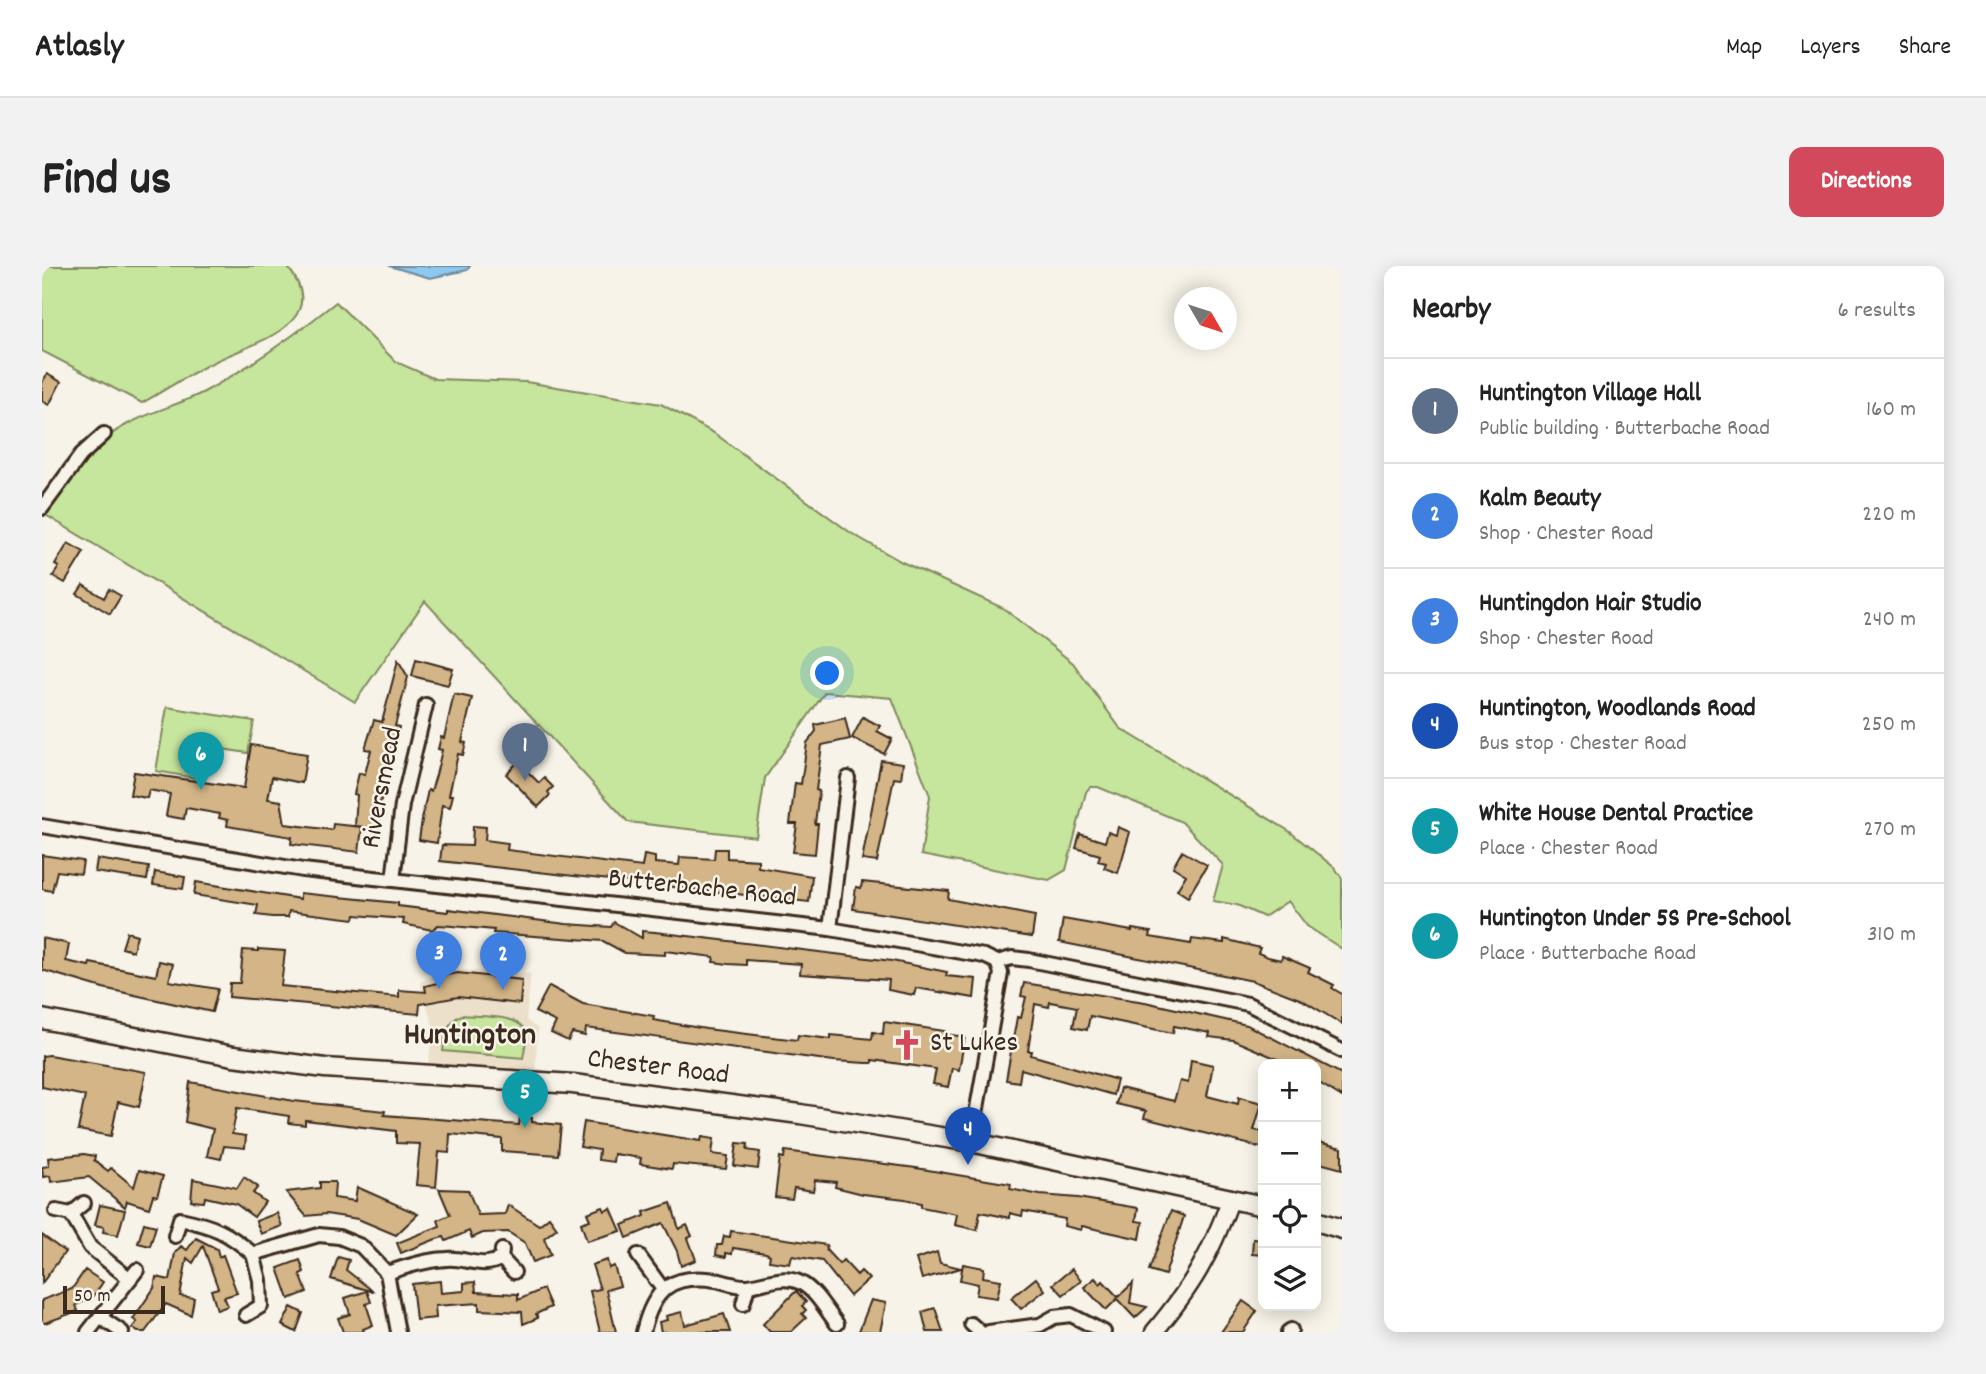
<!DOCTYPE html>
<meta charset="utf-8">
<style>
body{margin:0;font-family:Dekko,sans-serif;background:#f2f2f2;color:#222}
.controls{position:absolute;right:21px;bottom:21px;display:grid;overflow:hidden;border-radius:14px;box-shadow:0 4px 18px #0003}
.controls button{width:63px;height:63px;display:grid;place-items:center;padding:0;border:0;border-bottom:2px solid #e0e0e0;background:#fff;color:#222;font:35px sans-serif}
.compass{position:absolute;left:1132px;top:21px;width:63px;height:63px;border-radius:50%;background:#fff;box-shadow:0 4px 18px #0003;rotate:129deg}
.scale{position:absolute;left:21px;bottom:18px;width:102px;box-sizing:border-box;padding-left:7px;border:4px solid #3b2a1e;border-top:0;font-size:19px;line-height:24px;white-space:nowrap;color:#3b2a1e;-webkit-text-stroke:5px #f7f3e8;paint-order:stroke}
.you{position:absolute;left:786px;top:408px;width:24px;height:24px;margin:-18px;border:5px solid #fff;border-radius:50%;background:#1a73e8;box-shadow:0 0 0 10px #1a73e833}
.badge{display:grid;place-items:center;width:46px;height:46px;border-radius:50%;background:#d1495b;color:#fff;font-size:23px;font-weight:700}
.pin{position:absolute;translate:-50% -58px;filter:drop-shadow(0 2px 4px #0008)}
.pin::after{content:'';position:absolute;top:37px;width:24px;height:21px;background:inherit;clip-path:polygon(0 0,100% 0,50% 100%)}
.list{margin:0;padding:0;list-style:none}
h2{display:flex;justify-content:space-between;align-items:center;height:91px;margin:0;padding:0 28px;font-size:30px}
h2 small{font-size:23px;font-weight:400;color:#767676}
.list li{display:grid;grid-template-columns:46px 1fr auto;gap:21px;align-items:center;box-sizing:border-box;height:105px;padding:0 28px;border-top:2px solid #e0e0e0}
.list b{display:block;font-size:26px;white-space:nowrap}
.list p{margin:0;font-size:23px;white-space:nowrap;color:#767676}
.list em{font-size:23px;font-style:normal;color:#767676}
.icon{flex:none;width:38px;height:38px;fill:none;stroke:currentColor;stroke-width:2;stroke-linecap:round;stroke-linejoin:round}
.map{position:relative;flex:none;width:1300px;height:1066px;overflow:hidden;border-radius:14px}
header{display:flex;align-items:center;gap:42px;box-sizing:border-box;height:98px;padding:0 35px;background:#fff;border-bottom:2px solid #e0e0e0}
header strong{font-size:33px}
nav{display:flex;gap:38px;margin-inline-start:auto;font-size:24px}
.intro{display:flex;align-items:center;justify-content:space-between;box-sizing:border-box;height:168px;padding:0 42px}
h1{margin:0;font-size:49px}
.button{padding:18px 32px;border-radius:14px;background:#d1495b;color:#fff;font-size:24px;font-weight:700}
main{display:flex;gap:42px;padding:0 42px}
aside{flex:1;background:#fff;border-radius:14px;box-shadow:0 4px 18px #0003}
.map>svg:first-child{display:block}
</style>
<header>
<strong>Atlasly</strong>
<nav><a>Map</a><a>Layers</a><a>Share</a></nav>
</header>
<div class="intro"><h1>Find us</h1><a class="button">Directions</a></div>
<main>
<div class="map">
<svg width="1300" height="1066" viewBox="0 0 1300 1066">
<rect width="100%" height="100%" fill="#f7f3e8"/>
<filter id="ink" filterUnits="userSpaceOnUse"><feTurbulence type="fractalNoise" baseFrequency=".0143" numOctaves="2"/><feDisplacementMap in="SourceGraphic" scale="14" xChannelSelector="R" yChannelSelector="G"/><feConvolveMatrix kernelMatrix="1 2 1 2 8 2 1 2 1" color-interpolation-filters="sRGB"/></filter>
<g filter="url(#ink)">
<path fill="#ece0cb" d="M405,703L489,708L484,754L496,763L493,808L386,799L391,760L378,716Z"/>
<g fill="#c6e59d" stroke="#80885e" stroke-width="2">
<path d="M0,0H245C291,57 216,75 176,94C150,106 125,123 100,137L0,85Z"/>
<path d="M294,36L354,96L393,113L484,116L619,138L672,167L809,267L860,296L961,342L1031,397L1078,462L1247,565L1293,602L1300,612V683L1265,660L1246,635L1222,651L1195,639L1171,635L1181,599L1140,556L1056,521H1048L1044,526L1024,604L1007,614L879,589L888,530L850,432L783,426L723,512L714,571L586,556L383,335L313,436L2,248C20,223 37,194 62,174C91,149 129,143 162,126C209,100 253,69 294,36Z"/>
<path d="M125,441L212,455L206,487L160,480L154,512L114,505Z"/>
<path d="M420,749C436,751 480,747 484,768C485,775 482,785 481,792L401,785C403,769 404,756 420,749Z"/>
</g>
<path fill="#8ec8ee" stroke="#6d899b" stroke-width="2" d="M347,0H428L425,4L388,12Z"/>
<g fill="#d3b587" stroke="#3b2a1e" stroke-width="2">
<path d="M5,108L19,116L7,139L0,135V117Z"/>
<path d="M26,277L42,286L23,317L11,310L17,301L13,299Z"/>
<path d="M41,319L62,332L67,323L79,330L68,348L35,328Z"/>
<path d="M374,393L411,403L406,419L370,410Z"/>
<path d="M356,394L366,411L353,460L357,461L354,473L350,472L340,512L344,513L338,538L337,563L313,560L315,529L312,528L317,507L323,508L329,484L323,483L332,454L340,456Z"/>
<path d="M412,428L430,432L420,476L424,477L421,489L416,488L407,529H411L408,541L400,539L395,577L377,574L381,547L386,524L389,525L394,509L400,484L396,483L399,471L402,472Z"/>
<path d="M821,451L838,460L835,465L850,473L842,488L810,472Z"/>
<path d="M803,452L808,473L780,479L774,524L777,525L773,558H776L773,588L751,586L755,558H748L753,517L759,518L765,477L774,465L773,459Z"/>
<path d="M209,479L265,488L260,517L230,511L226,533L239,535L243,558L290,564L291,558L320,561L317,586L249,578L250,571L185,560L186,554L177,552L178,548L144,542L142,553L124,550L128,528L107,524L105,532L88,529L92,506L202,522Z"/>
<path d="M839,494L861,497L859,513L852,512L835,596L820,594Z"/>
<path d="M476,496L497,517L502,512L511,521L506,526L508,529L496,541L464,508Z"/>
<path d="M431,560L444,561L443,574L466,577L465,584L600,601L602,589L613,591V597L637,599L638,591L672,593L673,583H685V592L716,594V601L770,610L767,636L398,595L400,579L430,580Z"/>
<path d="M1076,561L1088,566L1076,607L1062,602L1064,597L1056,595L1058,589L1034,582L1038,568L1063,576L1066,566L1074,569Z"/>
<path d="M1140,585L1165,599L1146,631L1135,624L1144,609L1131,601Z"/>
<path d="M0,589L41,595L39,608L15,605L10,625L0,623Z"/>
<path d="M55,593L107,601L105,614L53,606Z"/>
<path d="M113,606L143,611L141,623L111,619Z"/>
<path d="M154,616L258,633V627L356,637V640L406,646V643L524,658L569,661L572,656L600,672V665L613,666L850,695L905,706L904,710L934,713L932,732L874,722L872,729L846,724L847,714L758,708L759,698L704,694V699L686,698L671,696L672,691L623,685V689L583,687L561,675L451,667L452,664L410,660L396,659L390,664L361,658L362,653L313,649L312,653L247,645L246,651H230L214,649L216,639L152,629Z"/>
<path d="M820,616L907,625L906,633L993,650L990,671L811,643L814,621L819,622Z"/>
<path d="M1021,653L1090,665V663L1109,666L1108,671L1149,678L1150,673L1182,677V673L1218,682L1216,687L1226,691L1239,694L1240,690L1268,702L1266,706L1292,719L1290,722L1300,728V758L1260,734L1211,715L1017,676Z"/>
<path d="M85,666L95,669L91,685L80,682Z"/>
<path d="M0,672L27,678L24,695L47,700L48,697L114,710L117,695L131,698L127,715L176,723L170,746L61,722L0,704Z"/>
<path d="M216,683L243,685L239,720L357,731V724L384,726L383,720L399,716L398,710L416,707L480,714L478,738L416,731L378,738L377,748L187,731L188,717H198L201,684L216,685Z"/>
<path d="M982,717L1103,736L1205,759L1300,808V831L1274,815V798H1247L1191,774L1167,771L1168,767L1132,760L1131,767L1048,750L1045,764L1031,761L1035,741L1008,736L1007,741L993,738L986,785H990L989,789L1075,814L1071,829L979,803L977,816L964,814L975,751L979,752L984,731L979,730Z"/>
<path d="M507,720L541,738L612,750L611,754L664,763L755,774L756,769L789,773V769L830,773L831,766L841,768L842,756L903,765V768L923,771L917,804L910,802L906,821L891,818L894,803L830,794V797H824L792,795L544,762L543,770L530,767L526,775L509,767L514,756L493,746Z"/>
<path d="M7,789L104,806L97,841L76,836L69,870L36,864L43,830L0,821V790Z"/>
<path d="M1149,794L1171,799L1165,830L1196,838L1197,831L1220,837L1212,864L1221,866V882L1102,852L1104,845L1074,838L1078,822L1132,835L1138,815L1146,817Z"/>
<path d="M148,816L252,835L343,845L342,849L477,859L478,851L490,852V856L519,859L516,889L460,885V873L408,868L407,887L397,886L394,921L374,919L378,878L354,877V865L263,854V859L246,857L247,850L195,842L190,868L204,870L203,882L182,880L179,893L165,890L171,863L143,856Z"/>
<path d="M542,856L659,875L660,871L672,873L670,888L686,890L684,903L631,898L630,903L598,898L599,892L572,888L571,896L556,894L557,884L538,881Z"/>
<path d="M1276,876L1300,882V903L1274,896Z"/>
<path d="M695,877L706,878L705,884L718,886L716,903L692,900Z"/>
<path d="M743,885L874,902L969,918L968,923L998,929L1036,932L1096,942L1094,955L1101,956L1098,973L1040,960L1039,964L1022,960L1023,953L981,945L980,950L968,947V952L938,946L935,964L913,959L915,948L879,941V937L863,933L821,928L793,921L794,916L773,914L771,925L752,922L750,933L733,931L738,891L742,892Z"/>
<path d="M42,888L53,890L52,894L66,905L69,902L92,921L97,904L121,910L115,930L111,929L107,942L85,935L83,941L47,911L9,916L8,910L1,911L0,901L7,900L6,892Z"/>
<path d="M202,911L216,921L211,927L223,936L212,951L194,938L163,931L162,936L149,935L151,913L195,922Z"/>
<path d="M278,916H293L292,932L313,935L315,921L376,948L354,969L316,953L284,948L264,950L244,926L278,922Z"/>
<path d="M397,923L426,924L436,949L463,948L466,939L497,959L507,951L515,962L502,972L509,989L491,996L483,977L466,966L441,967L430,972L427,965L404,975L402,971L394,973L359,987L355,977L398,960L396,954L408,949Z"/>
<path d="M629,937L637,963L645,959L650,970L646,972L654,994L639,1000L635,985L621,957L585,972L580,959L603,950L602,946Z"/>
<path d="M58,939L83,944L76,969L61,966L62,961L53,959Z"/>
<path d="M561,941L563,945L569,942L579,965L545,975L539,957L548,954L545,947Z"/>
<path d="M1129,945L1142,950L1123,1009L1107,1004Z"/>
<path d="M235,947L240,960L219,968L214,955Z"/>
<path d="M102,957L114,960L108,980L96,977Z"/>
<path d="M689,965L785,979L784,984L797,998L801,994L815,1009L819,1005L827,1013L808,1030L780,995L750,990L748,998L727,995L728,989L724,987L691,982L690,988L684,987V991L674,989L675,979H680L682,970L688,971Z"/>
<path d="M0,969L23,986L0,1017Z"/>
<path d="M154,972L175,983L177,991L181,989L195,1027L182,1031L186,1040L175,1044L169,1024L176,1022L161,980L151,997L145,992L138,1030L152,1032L149,1049L124,1038L103,1066H96L90,1062L95,1056L91,1053L112,1022L114,1011L128,1014L133,987L139,980L145,984Z"/>
<path d="M1211,973L1221,974V989L1210,988Z"/>
<path d="M895,986L898,997L919,1002L880,1013L874,993Z"/>
<path d="M296,991L307,994L304,1004L332,1026L289,1013Z"/>
<path d="M258,994L262,1006L258,1008L265,1026L247,1033L236,1002Z"/>
<path d="M565,994L567,1002L572,1000L578,1020L564,1024L574,1066H558L548,1025L558,1023L550,999Z"/>
<path d="M921,998L942,1002L941,1011L959,1014L955,1032L934,1029L936,1018L918,1014Z"/>
<path d="M1030,1003L1039,1015L1021,1029L1011,1018Z"/>
<path d="M43,1004L61,1016L51,1031L34,1039L36,1045L0,1058V1034L30,1023Z"/>
<path d="M994,1012L1003,1024L979,1043L969,1032Z"/>
<path d="M1053,1012L1058,1018L1061,1015L1076,1031L1091,1017L1088,1037L1105,1041L1093,1052L1075,1033L1064,1044L1042,1021Z"/>
<path d="M398,1015L399,1027L422,1025V1017L433,1016L434,1026L476,1028V1034L501,1023L509,1041L494,1048L496,1052L481,1058L480,1046L437,1044V1037L393,1040L394,1052L374,1054L370,1018Z"/>
<path d="M325,1025L329,1036L324,1038L331,1059L321,1063L322,1066H301L296,1052L308,1048L303,1032Z"/>
<path d="M754,1025L764,1036L760,1040L764,1044L760,1048L764,1052L749,1066H728L721,1058Z"/>
<path d="M829,1034L844,1037L838,1066L817,1065Z"/>
<path d="M1201,1035L1215,1045L1201,1066H1179Z"/>
<path d="M249,1041L261,1047L254,1066L240,1059Z"/>
<path d="M893,1042L901,1066H885L880,1046Z"/>
<path d="M640,1046L643,1059L682,1048L688,1066H619L617,1056L625,1054L624,1050Z"/>
</g>
<g fill="none" stroke-linecap="round" stroke-linejoin="round">
<defs>
<g id="minor">
<path d="M0,242L39,189L62,168"/>
<path d="M0,560L261,604L788,663L942,690L955,696L970,692L987,694L1206,738L1300,785"/>
<path d="M351,614L360,539L384,439"/>
<path d="M788,663L806,512"/>
<path d="M929,876L959,707L955,696"/>
<path d="M14,945L29,948L48,981L88,1013"/>
<path d="M29,948L42,937"/>
<path d="M133,970L138,953C172,960 185,966 211,988"/>
<path d="M596,989L620,1022"/>
<path d="M459,992L472,1006"/>
<path d="M345,1007C365,1000 384,994 405,993C423,991 442,1004 459,992L460,984"/>
<path d="M701,1038L706,1020"/>
<path d="M204,1049L219,1040L218,1014L211,988L277,969L297,971L319,980L345,1007L356,1066"/>
<path d="M59,1052L80,1066"/>
<path d="M929,1058L938,1066"/>
<path d="M46,1066L95,1004"/>
<path d="M601,1066C611,1024 629,1007 674,1014C683,1016 696,1021 706,1020C723,1018 741,1008 759,1017C774,1025 784,1044 795,1058"/>
<path d="M947,1066L998,1059L1012,1051L1029,1049L1062,1066"/>
<path d="M1246,1066L1249,1064"/>
</g>
<path id="tertiary" d="M1112,1066C1151,1019 1168,990 1189,932"/>
<g id="secondary">
<path d="M0,753L191,790L283,802L531,818L758,848L929,876L1221,940"/>
<path d="M1274,955L1300,963"/>
</g>
</defs>
<use href="#minor" stroke="#3b2a1e" stroke-width="18"/>
<use href="#tertiary" stroke="#3b2a1e" stroke-width="21"/>
<use href="#secondary" stroke="#3b2a1e" stroke-width="23"/>
<use href="#minor" stroke="#f7f3e8" stroke-width="12"/>
<use href="#tertiary" stroke="#f7f3e8" stroke-width="16"/>
<use href="#secondary" stroke="#f7f3e8" stroke-width="18"/>
</g>
</g>
<defs>
<symbol id="church-bare" viewBox="-9 -9 18 18"><path d="M-1.2-6h2.4v3.5h3.3v2.4h-3.3V6h-2.4V-.1h-3.3v-2.4h3.3Z" fill="#d1495b" stroke="#f7f3e8" stroke-width="2.5" paint-order="stroke"/></symbol>
</defs>
<g fill-rule="evenodd">
<use href="#church-bare" x="843" y="757" width="44" height="44"/>
</g>
<g text-anchor="middle" dominant-baseline="central" stroke-width="5" stroke-linejoin="round" paint-order="stroke">
<g font-size="28" fill="#3b2a1e" stroke="#f7f3e8">
<text transform="translate(342 522) rotate(-79)">Riversmead</text>
<text transform="translate(660 624) rotate(6)">Butterbache Road</text>
<text transform="translate(616 803) rotate(7)">Chester Road</text>
</g>
<g font-size="28" fill="#3b2a1e" stroke="#f7f3e8" text-anchor="start">
<text x="888" y="779">St Lukes</text>
</g>
<g font-size="32" font-weight="bold" fill="#3b2a1e" stroke="#f7f3e8">
<text x="428" y="771">Huntington</text>
</g>
</g>
</svg>
<div class="controls">
<button>+</button>
<button>−</button>
<button><svg class="icon" aria-label="locate" viewBox="0 0 24 24"><circle cx="12" cy="12" r="6"/><path d="M12 2v4M12 18v4M2 12h4M18 12h4"/></svg></button>
<button><svg class="icon" aria-label="layers" viewBox="0 0 24 24"><path d="M12 4l9 5-9 5-9-5zM3 14l9 5 9-5"/></svg></button>
</div>
<svg class="compass" viewBox="-18 -18 36 36"><path d="M0-13l5 13h-10z" fill="#e53935"/><path d="M0 13l5-13h-10z" fill="#767676"/></svg>
<div class="scale">50 m</div>
<div class="you"></div>
<div class="pin badge" style="left:483px;top:515px;background:#5c6f8a">1</div>
<div class="pin badge" style="left:461px;top:724px;background:#3f7fe0">2</div>
<div class="pin badge" style="left:397px;top:723px;background:#3f7fe0">3</div>
<div class="pin badge" style="left:926px;top:899px;background:#1a4fb4">4</div>
<div class="pin badge" style="left:483px;top:862px;background:#0f9aa8">5</div>
<div class="pin badge" style="left:159px;top:524px;background:#0f9aa8">6</div>
</div>
<aside>
<h2>Nearby<small>6 results</small></h2>
<ul class="list">
<li><span class="badge" style="background:#5c6f8a">1</span><div><b>Huntington Village Hall</b><p>Public building · Butterbache Road</p></div><em>160 m</em></li>
<li><span class="badge" style="background:#3f7fe0">2</span><div><b>Kalm Beauty</b><p>Shop · Chester Road</p></div><em>220 m</em></li>
<li><span class="badge" style="background:#3f7fe0">3</span><div><b>Huntingdon Hair Studio</b><p>Shop · Chester Road</p></div><em>240 m</em></li>
<li><span class="badge" style="background:#1a4fb4">4</span><div><b>Huntington, Woodlands Road</b><p>Bus stop · Chester Road</p></div><em>250 m</em></li>
<li><span class="badge" style="background:#0f9aa8">5</span><div><b>White House Dental Practice</b><p>Place · Chester Road</p></div><em>270 m</em></li>
<li><span class="badge" style="background:#0f9aa8">6</span><div><b>Huntington Under 5S Pre-School</b><p>Place · Butterbache Road</p></div><em>310 m</em></li>
</ul>
</aside>
</main>
